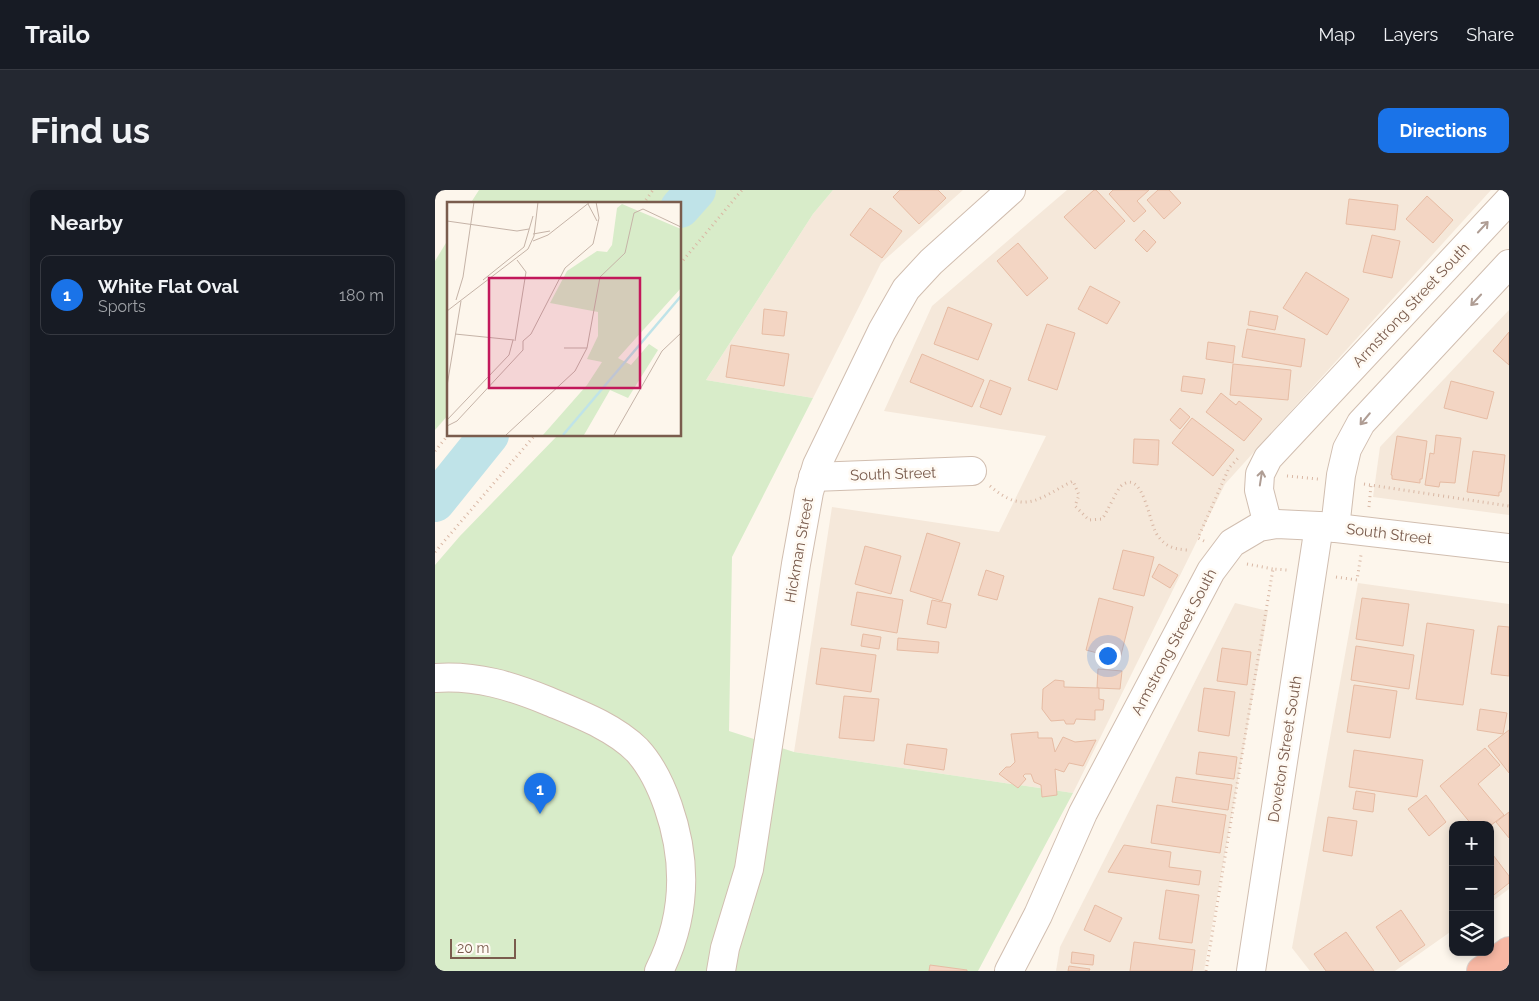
<!DOCTYPE html>
<meta charset="utf-8">
<style>
body{margin:0;font-family:Raleway,sans-serif;background:#242831;color:#f1f3f6}
.controls{position:absolute;right:15px;bottom:15px;display:grid;overflow:hidden;border-radius:10px;box-shadow:0 2px 8px #0003}
.controls button{width:45px;height:45px;display:grid;place-items:center;padding:0;border:0;border-bottom:1px solid #363941;background:#171b24;color:#f1f3f6;font:25px sans-serif}
.scale{position:absolute;left:15px;bottom:12px;width:66px;box-sizing:border-box;padding-left:5px;border:2px solid #7a5c4d;border-top:0;font-size:14px;line-height:18px;white-space:nowrap;color:#7a5c4d;-webkit-text-stroke:4px #fffaf3;paint-order:stroke}
.you{position:absolute;left:672px;top:465px;width:18px;height:18px;margin:-12px;border:4px solid #fff;border-radius:50%;background:#1a73e8;box-shadow:0 0 0 8px #1a73e833}
.badge{display:grid;place-items:center;width:32px;height:32px;border-radius:50%;background:#1a73e8;color:#fff;font-size:16px;font-weight:700}
.pin{position:absolute;translate:-50% -41px;filter:drop-shadow(0 1px 2px #0008)}
.pin::after{content:'';position:absolute;top:26px;width:18px;height:15px;background:inherit;clip-path:polygon(0 0,100% 0,50% 100%)}
.list{margin:0;padding:0;list-style:none}
h2{display:flex;justify-content:space-between;align-items:center;height:65px;margin:0;padding:0 20px;font-size:21px}
h2 small{font-size:16px;font-weight:400;color:#9ea1a6}
.list li{display:grid;grid-template-columns:32px 1fr auto;gap:15px;align-items:center;box-sizing:border-box;height:80px;margin:0 10px 10px;padding:0 10px;border:1px solid #363941;border-radius:10px}
.list b{display:block;font-size:19px;white-space:nowrap}
.list p{margin:0;font-size:16px;white-space:nowrap;color:#9ea1a6}
.list em{font-size:16px;font-style:normal;color:#9ea1a6}
.icon{flex:none;width:28px;height:28px;fill:none;stroke:currentColor;stroke-width:2;stroke-linecap:round;stroke-linejoin:round}
.map{position:relative;flex:none;width:1074px;height:781px;overflow:hidden;border-radius:10px}
header{display:flex;align-items:center;gap:30px;box-sizing:border-box;height:70px;padding:0 25px;background:#171b24;border-bottom:1px solid #363941}
header strong{font-size:24px}
nav{display:flex;gap:28px;margin-inline-start:auto;font-size:18px}
.intro{display:flex;align-items:center;justify-content:space-between;box-sizing:border-box;height:120px;padding:0 30px}
h1{margin:0;font-size:35px}
.button{padding:12px 22px;border-radius:10px;background:#1a73e8;color:#fff;font-size:18px;font-weight:700}
main{display:flex;gap:30px;padding:0 30px}
aside{flex:1;background:#171b24;border-radius:10px;box-shadow:0 2px 8px #0003}
.map>svg:first-child{display:block}
</style>
<header>
<strong>Trailo</strong>
<nav><a>Map</a><a>Layers</a><a>Share</a></nav>
</header>
<div class="intro"><h1>Find us</h1><a class="button">Directions</a></div>
<main>
<aside>
<h2>Nearby<small></small></h2>
<ul class="list">
<li><span class="badge">1</span><div><b>White Flat Oval</b><p>Sports</p></div><em>180 m</em></li>
</ul>
</aside>
<div class="map">
<svg width="1074" height="781" viewBox="0 0 1074 781">
<rect width="100%" height="100%" fill="#fdf6ec"/>
<g fill="#f5e8da">
<path d="M398,0H528L446,73L378,208L271,190L378,24Z"/>
<path d="M632,0H1056L790,294L638,603L359,562L397,317L564,342L611,246L449,221L497,116Z"/>
<path d="M1074,120V325L938,307L945,257Z"/>
<path d="M923,393L1074,414V699L1055,713V635H1018V740L960,781H875L857,758Z"/>
<path d="M800,413L833,421L769,781H621L625,757Z"/>
</g>
<g fill="#d8ecc9">
<path d="M44,0H398L378,24L271,190L378,208L297,367L294,541L359,562L638,603L543,781H0V375L25,346L123,245H245V14H35Z"/>
<path d="M14,48V224L0,240V71Z"/>
</g>
<g fill="none" stroke-linecap="round" stroke-linejoin="round">
<g stroke="#bfe3e8" stroke-width="40">
<path d="M245,18L261,0"/>
<path d="M0,312L54,245"/>
</g>
</g>
<g fill="#f3d5c3" stroke="#e6bba3">
<path d="M465,0H503L511,8L484,34L458,7Z"/>
<path d="M659,0H661L690,31L660,59L629,27Z"/>
<path d="M678,0H714L702,11L711,21L699,32L674,4Z"/>
<path d="M723,0H734L746,13L729,29L712,10Z"/>
<path d="M992,6L1018,30L998,53L971,29Z"/>
<path d="M914,9L963,15L960,40L911,34Z"/>
<path d="M435,18L467,41L447,68L415,45Z"/>
<path d="M709,40L721,52L712,62L700,50Z"/>
<path d="M937,45L965,51L957,88L928,82Z"/>
<path d="M583,53L613,88L592,106L562,71Z"/>
<path d="M871,82L914,109L892,145L848,118Z"/>
<path d="M655,96L685,112L672,134L643,119Z"/>
<path d="M513,117L557,134L543,170L499,154Z"/>
<path d="M329,119L352,122L349,146L327,144Z"/>
<path d="M815,121L843,126L840,140L813,135Z"/>
<path d="M612,134L640,143L622,200L593,190Z"/>
<path d="M812,139L870,149L866,177L807,167Z"/>
<path d="M1074,142V175L1058,161Z"/>
<path d="M773,152L800,156L798,173L771,169Z"/>
<path d="M296,155L354,164L349,196L291,187Z"/>
<path d="M487,164L549,190L537,217L475,192Z"/>
<path d="M798,174L856,180L853,210L795,205Z"/>
<path d="M748,186L770,189L767,204L746,201Z"/>
<path d="M555,190L576,198L566,225L545,217Z"/>
<path d="M1016,191L1059,202L1052,229L1009,218Z"/>
<path d="M786,203L801,215L804,211L827,229L809,251L771,222Z"/>
<path d="M745,218L755,227L745,239L735,230Z"/>
<path d="M757,228L799,260L778,286L737,253Z"/>
<path d="M1001,245L1026,248L1020,293L1005,292L1004,297L990,295L995,263L999,264Z"/>
<path d="M962,246L992,251L987,289H985V293L957,289V285H956Z"/>
<path d="M699,249L724,250L723,275L698,273Z"/>
<path d="M1038,261L1070,265L1066,302H1064V306L1032,302Z"/>
<path d="M492,343L525,353L507,411L475,401Z"/>
<path d="M430,356L466,366L456,404L420,394Z"/>
<path d="M688,360L719,367L709,406L678,399Z"/>
<path d="M724,374L743,385L735,398L717,387Z"/>
<path d="M551,380L569,386L562,410L543,405Z"/>
<path d="M422,402L468,410L462,443L416,435Z"/>
<path d="M664,408L698,417L685,469L651,460Z"/>
<path d="M927,408L974,414L968,456L921,449Z"/>
<path d="M497,410L516,414L511,438L492,434Z"/>
<path d="M992,433L1039,440L1028,515L981,509Z"/>
<path d="M1063,436L1074,437V486L1056,484Z"/>
<path d="M428,444L446,447L444,459L426,456Z"/>
<path d="M463,448L504,452L503,463L462,460Z"/>
<path d="M921,456L979,465L974,499L916,490Z"/>
<path d="M386,458L441,465L436,502L381,494Z"/>
<path d="M787,458L816,462L812,495L782,491Z"/>
<path d="M663,479L687,481L685,499L662,498Z"/>
<path d="M620,490L629,491V497L664,498V509L669,510L668,520H660V530L641,529L639,534H631L629,530L616,531L607,519L608,499Z"/>
<path d="M919,495L962,501L955,548L912,542Z"/>
<path d="M769,498L800,502L794,546L763,541Z"/>
<path d="M409,506L444,509L439,551L404,548Z"/>
<path d="M1045,519L1072,523L1068,544L1042,540Z"/>
<path d="M1074,540V583L1053,556Z"/>
<path d="M603,542V548H617L620,562L628,547L640,552L661,550L648,576L634,573L629,582L620,579L622,605L607,607L606,595L599,592L596,584H590L588,586L591,589L583,598L564,584L571,577H575L580,572L576,544Z"/>
<path d="M472,554L512,559L509,580L469,574Z"/>
<path d="M1050,558L1065,575L1043,594L1069,625L1055,636V635H1037L1005,596Z"/>
<path d="M919,560L988,570L982,607L914,597Z"/>
<path d="M764,562L802,567L799,589L761,584Z"/>
<path d="M741,587L797,595L793,620L737,612Z"/>
<path d="M921,601L940,604L938,622L918,619Z"/>
<path d="M991,605L1011,632L994,646L973,619Z"/>
<path d="M722,615L791,625L785,663L716,653Z"/>
<path d="M1074,622V648L1061,632Z"/>
<path d="M893,627L922,631L917,666L888,661Z"/>
<path d="M689,655L736,662L734,677L766,681L764,695L673,682Z"/>
<path d="M1055,661L1074,686V693L1055,708Z"/>
<path d="M731,700L764,705L757,753L724,749Z"/>
<path d="M660,715L687,728L675,752L649,740Z"/>
<path d="M966,720L990,755L965,772L941,737Z"/>
<path d="M911,742L939,781H891L879,764Z"/>
<path d="M699,752L760,760L757,781H695Z"/>
<path d="M637,762L659,765L658,775L636,773Z"/>
<path d="M495,775L532,780V781H494Z"/>
<path d="M634,776L655,779L654,781H633Z"/>
</g>
<g fill="none" stroke-linecap="round" stroke-linejoin="round">
<defs>
<g id="minor">
<path d="M378,287L537,281"/>
<path d="M833,335L824,300L825,284L833,268L1074,10"/>
<path d="M900,338L906,285L912,259L926,233L1074,74"/>
<path d="M0,488C42,485 76,496 113,511C144,524 179,537 202,560C217,576 226,596 233,616C253,673 251,727 224,781"/>
<path d="M286,781L290,758L314,679L361,374L374,302L382,275L447,141L471,99L496,72L576,0"/>
<path d="M574,781L603,725L648,623L776,381L797,353L824,337L842,334L884,336L1074,358"/>
<path d="M816,781L884,336"/>
</g>
<path id="highway" d="M1046,781L1074,761"/>
</defs>
<use href="#minor" stroke="#d1beb0" stroke-width="30"/>
<use href="#highway" stroke="#dad1cd" stroke-width="30"/>
<g stroke="#d9b8a5" stroke-width="3" stroke-dasharray="1 4" stroke-linecap="butt">
<path d="M208,14L218,0"/>
<path d="M245,74L307,0"/>
<path d="M0,261L14,244"/>
<path d="M852,286L883,289"/>
<path d="M929,294L1074,316"/>
<path d="M555,296C590,326 604,308 638,291L644,305L640,316L654,330L667,329C673,321 681,301 686,296C709,277 714,336 723,346C731,357 739,359 752,360"/>
<path d="M934,317L936,295"/>
<path d="M769,351L763,348L794,278L805,266"/>
<path d="M0,362L100,245"/>
<path d="M812,374L838,379"/>
<path d="M901,387L922,390L926,365"/>
<path d="M771,781L838,379L852,380"/>
</g>
<use href="#minor" stroke="#fff" stroke-width="28"/>
<use href="#highway" stroke="#f7b7a3" stroke-width="28"/>
</g>
<defs><path id="oneway-shaft" d="M-6 0H5M1.5-3L5.5 0L1.5 3" fill="none" stroke-width="1.6" stroke-linecap="round" stroke-linejoin="round" transform="scale(1.25)"/></defs>
<g stroke="#af9d94">
<use href="#oneway-shaft" transform="translate(1048 37) rotate(-47)"/>
<use href="#oneway-shaft" transform="translate(1041 110) rotate(133)"/>
<use href="#oneway-shaft" transform="translate(930 229) rotate(130)"/>
<use href="#oneway-shaft" transform="translate(826 288) rotate(-81)"/>
</g>
<g text-anchor="middle" dominant-baseline="central" stroke-width="5" stroke-linejoin="round" paint-order="stroke">
<g font-size="15" fill="#7a5c4d" stroke="#fffaf3">
<text transform="translate(976 115) rotate(-47)">Armstrong Street South</text>
<text transform="translate(458 284) rotate(-2)">South Street</text>
<text transform="translate(954 344) rotate(7)">South Street</text>
<text transform="translate(364 360) rotate(-80)">Hickman Street</text>
<text transform="translate(739 452) rotate(-62)">Armstrong Street South</text>
<text transform="translate(850 559) rotate(-81)">Doveton Street South</text>
</g>
</g>
<g transform="translate(12 12)">
<rect width="234" height="234" fill="#fdf6ec"/>
<path d="M175,2L234,27V86L171,156L184,163L202,142L211,148L181,196L163,188L137,233H96L140,183L155,160L140,157L151,134V110L103,101L120,69L150,49L160,50L165,43L170,6Z" fill="#d8ecc9"/>
<path fill="none" stroke="#bfe3e8" stroke-width="2.5" d="M116,233L234,94"/>
<path fill="none" stroke="#c5b3a7" stroke-width="1" d="M141,2L150,19M0,19L70,29L82,27M86,32L103,29M86,39L101,33L143,0M36,78L77,45L86,14M9,98L16,75L27,0M0,109L81,47L87,34L91,0M8,132L67,138M68,139L79,70L70,58M76,139L84,132L118,66L146,42L152,16L149,0M117,146H140M0,184L14,99M0,218L62,153L66,138M0,224L10,219L76,148V139M59,233L128,169L140,146L153,75L178,51L187,11L196,7L234,25M167,233L215,149L234,131"/>
<path fill="#c2185b" fill-opacity="0.15" stroke="#c2185b" stroke-width="2.5" d="M42,76H193V186H42Z"/>
<rect width="234" height="234" fill="none" stroke="#7a5c4d" stroke-width="2.5"/>
</g>
</svg>
<div class="controls">
<button>+</button>
<button>−</button>
<button><svg class="icon" aria-label="layers" viewBox="0 0 24 24"><path d="M12 4l9 5-9 5-9-5zM3 14l9 5 9-5"/></svg></button>
</div>
<div class="scale">20 m</div>
<div class="you"></div>
<div class="pin badge" style="left:105px;top:624px">1</div>
</div>
</main>
